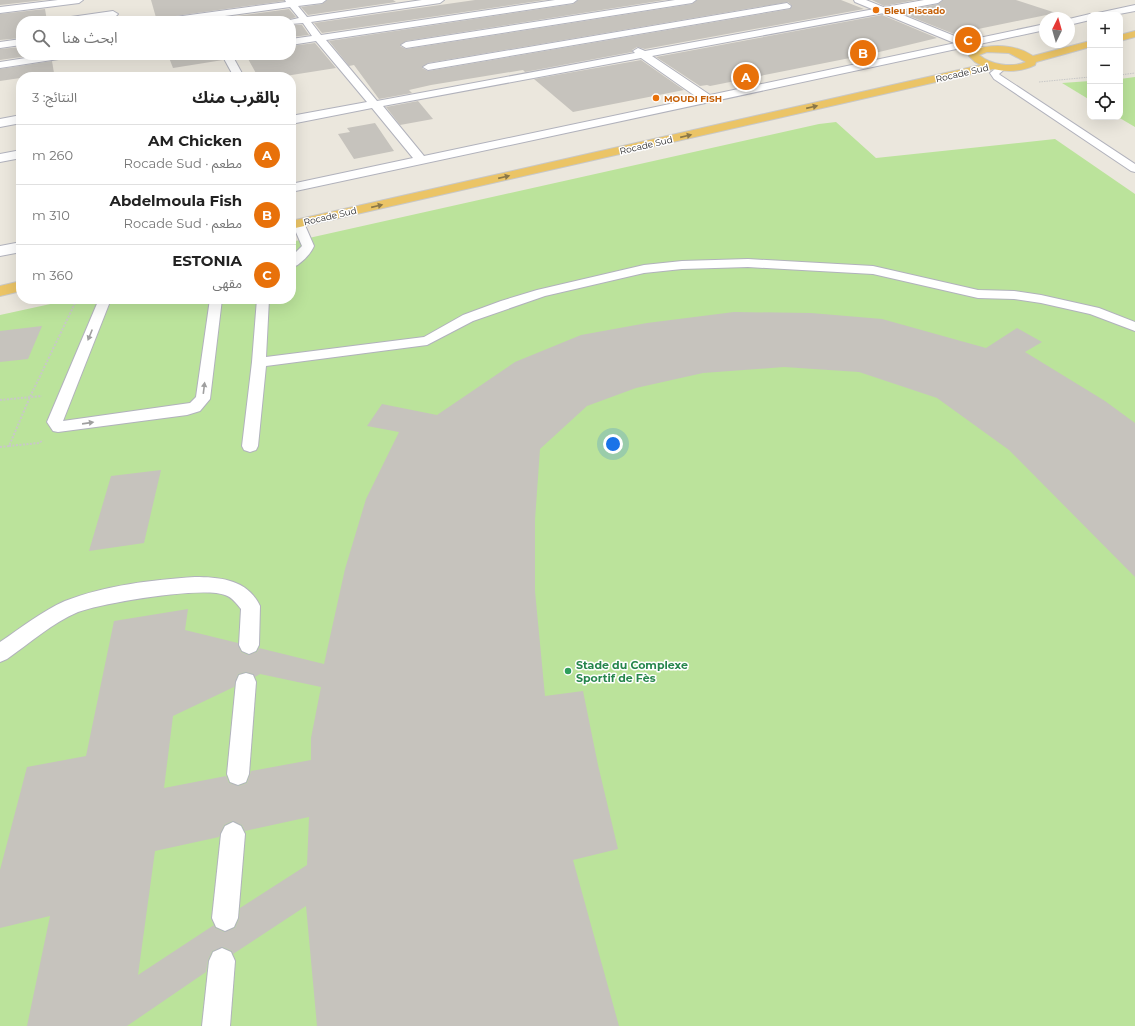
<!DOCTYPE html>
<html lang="ar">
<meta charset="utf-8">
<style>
body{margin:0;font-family:Montserrat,"Noto Sans Arabic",sans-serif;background:#f6f6f6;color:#222;direction:rtl}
.controls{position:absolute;right:12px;top:12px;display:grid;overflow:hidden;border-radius:8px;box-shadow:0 4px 16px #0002}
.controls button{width:36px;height:36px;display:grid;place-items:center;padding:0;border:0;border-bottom:1px solid #e0e0e0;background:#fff;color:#222;font:20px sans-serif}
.compass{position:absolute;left:1039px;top:12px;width:36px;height:36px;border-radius:50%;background:#fff;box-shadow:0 4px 16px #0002;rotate:5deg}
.you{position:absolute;left:613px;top:444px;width:14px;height:14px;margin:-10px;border:3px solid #fff;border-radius:50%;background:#1a73e8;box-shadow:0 0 0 6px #1a73e833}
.badge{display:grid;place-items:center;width:26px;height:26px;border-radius:50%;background:#4b54ea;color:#fff;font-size:13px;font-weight:700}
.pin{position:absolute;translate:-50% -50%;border:2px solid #fff;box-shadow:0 1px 4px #0006}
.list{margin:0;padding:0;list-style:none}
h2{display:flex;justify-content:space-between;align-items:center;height:52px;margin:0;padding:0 16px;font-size:17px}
h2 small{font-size:13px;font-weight:400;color:#767676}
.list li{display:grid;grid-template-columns:26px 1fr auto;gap:12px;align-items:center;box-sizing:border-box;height:60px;padding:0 16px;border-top:1px solid #e0e0e0}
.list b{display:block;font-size:15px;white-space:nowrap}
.list p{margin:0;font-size:13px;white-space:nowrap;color:#767676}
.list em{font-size:13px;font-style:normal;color:#767676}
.icon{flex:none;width:22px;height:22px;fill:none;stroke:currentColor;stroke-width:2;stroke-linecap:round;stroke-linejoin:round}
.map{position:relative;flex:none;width:1135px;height:1026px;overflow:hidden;direction:ltr}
.search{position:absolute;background:#fff;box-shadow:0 4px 16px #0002;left:16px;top:16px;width:280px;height:44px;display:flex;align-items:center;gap:10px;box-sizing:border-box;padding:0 14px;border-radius:16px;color:#767676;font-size:15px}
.panel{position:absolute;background:#fff;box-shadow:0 4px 16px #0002;left:16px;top:72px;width:280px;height:232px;border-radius:16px;direction:rtl}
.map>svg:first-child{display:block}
</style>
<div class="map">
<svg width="1135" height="1026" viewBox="0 0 1135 1026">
<rect width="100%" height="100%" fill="#ebe7dd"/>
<g fill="#bbe39b">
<path d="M1135,77V127L1118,117H1120V79Z"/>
<path d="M1090,81V100L1062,83Z"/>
<path d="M836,122L876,158L1055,139L1135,194V1026H0V315L55,303L56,299H291V242L819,124Z"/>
</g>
<g fill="#c6c3bd" fill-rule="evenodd">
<path d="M0,0H44L0,5Z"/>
<path d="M151,0H284V1L168,17L162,21H157Z"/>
<path d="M327,0H393L396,2L308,15L301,7L322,4Z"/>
<path d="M475,0H545L322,33L314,23Z"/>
<path d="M578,0H665L406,41L400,46L406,49L692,4L697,0H841L864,9L645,49L637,47L632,50V52L525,72L523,70L431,85L409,90L412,93L379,99L354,65L349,66L329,41L573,4ZM788,2L792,6L790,9L428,71L422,68L428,63Z"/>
<path d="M872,0H916L884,6Z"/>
<path d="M943,0H1016L1056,13L954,34L899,12L938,4Z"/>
<path d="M45,9L47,21H21V38L0,40V14Z"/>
<path d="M289,9L296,17L290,19L289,21H199Z"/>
<path d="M882,15L937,38L875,53L710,86L707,85L700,86L656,57Z"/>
<path d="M291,25H302L309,35L291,37Z"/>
<path d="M315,43L336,68L279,77H258L247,57L236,58L234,55H291V46Z"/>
<path d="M21,47V55H35L0,60V49Z"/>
<path d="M168,55H221L223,60L173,68Z"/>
<path d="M641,60L684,90L573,112L534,79Z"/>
<path d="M52,61L54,73L0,81V69Z"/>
<path d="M418,101L433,119L400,125L386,107Z"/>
<path d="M375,123L394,151L354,159L338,134L350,132L347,128Z"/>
<path d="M734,312L811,313L882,319L986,348L1017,328L1042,342L1025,352L1105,401L1135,423V577L1009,450L937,398L859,372L784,367L703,373L636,388L587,406L540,449L535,520V591L545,696L583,691L598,765L618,849L573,860L619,1026H317L306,906L233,954L232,951L223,947L212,951L208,960L206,972L127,1026H27L50,916L0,928V870L27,767L86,756L114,621L188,609L185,630L238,643L241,652L248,655L257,652L259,648L324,664L345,569L366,499L399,432L367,426L382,404L437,415L515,362L581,335L647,323ZM246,672L253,674L255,677L260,674L321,687L311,738V760L251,771L247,783L239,786L229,783L226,776L164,788L173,716L234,687L238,674ZM309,817L307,865L240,908L239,919L235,928L224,932L215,928L214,925L138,975L155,851L219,837L224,825L232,821L242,825L245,831Z"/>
<path d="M42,326L28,359L0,362V331Z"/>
<path d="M161,470L144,543L89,551L111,476Z"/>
</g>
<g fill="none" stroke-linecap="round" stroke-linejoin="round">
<defs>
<g id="service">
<path d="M1000,65H1006L1007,67L999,74L1000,75L1135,164V172L1131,171L994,79L990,73Z"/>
<path d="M298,220L304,223L314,246C311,254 299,266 291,268V257L302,246L292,223Z"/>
<path d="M748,259L873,266L978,290L1014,291L1041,295L1099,308L1135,322V331L1090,314L1041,303L1014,299L978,298L873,274L748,267L682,269L644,273L545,296L473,321L427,345L266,366L258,446L256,450L250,452L244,450L242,446L252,362L257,299H269L266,357L424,337L463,315L501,301L537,290L644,265L682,261Z"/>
<path d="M99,299H111L63,421L190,403L196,397L210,299H222L210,399L200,411L187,415L58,432L53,431L47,422Z"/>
<path d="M195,577C221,577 248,580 260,606L259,645L256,651L249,654L242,651L239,645L241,609C237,604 232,597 225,595C203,586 102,603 78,612C52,623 30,643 7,659L0,662V642C21,628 42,611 65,601C106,585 152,580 195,577Z"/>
<path d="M246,673L253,675L256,682L249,774L246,782L238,785L230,782L227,774L236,682L239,675Z"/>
<path d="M233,822L241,826L245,834L238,918L234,927L225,931L216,927L212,918L221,834L225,826Z"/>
<path d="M222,948L231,952L235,961L230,1026H202L209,961L213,952Z"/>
</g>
<g id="minor">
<path d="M58,0H83L79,3L0,13V7Z"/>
<path d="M285,0H326L322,3L298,6L307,17L422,0H444L440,3L311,22L321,35L555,0H577L573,3L326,40L377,101L635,53L633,51L638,48L645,51L924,0H942L938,3L652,56L710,95L1045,24V30L291,192V184L413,158L372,108L291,124V116L367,102L316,41L291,45V39L312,36L303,23L291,24L290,20L299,18L290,7L188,21H163L168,18L286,2ZM641,58L698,98L424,156L383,106Z"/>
<path d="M675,0H696L692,3L406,48L401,45L406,42Z"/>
<path d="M787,3L791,6L790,8L428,70L423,67L428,64Z"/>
<path d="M1135,5V11L1114,15H1096L1098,13Z"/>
<path d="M113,11L118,14L116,16L84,21H59L64,18Z"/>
<path d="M1090,14L1093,15H1090V20L1069,25V19Z"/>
<path d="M21,39V45L0,48V42Z"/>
<path d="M45,55H70L65,58L0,68V62Z"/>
<path d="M222,55H232L244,77H234Z"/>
<path d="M21,115V123L0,127V119Z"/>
<path d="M21,150V158L0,162V154Z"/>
<path d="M21,242V252L0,256V246Z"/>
</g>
<path id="tertiary" d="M854,0H866L984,48L985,50L980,53L976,52L855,2Z"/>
<g id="trunk">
<path d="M1135,31V37L1120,41V35Z"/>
<path d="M1090,41V47L1036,62L1035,65C1021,72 1008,72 993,69L291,229V221L981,65L975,62L969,56L972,50C992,44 1015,44 1033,56ZM987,52L1009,53L1026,62C1012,68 991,65 979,55Z"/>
<path d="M21,281V291L0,296V286Z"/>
</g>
</defs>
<use href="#service" stroke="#b1b2bc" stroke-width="2"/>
<use href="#minor" stroke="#b1b2bc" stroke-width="2"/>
<use href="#tertiary" stroke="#b1b2bc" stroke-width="2"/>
<use href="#trunk" stroke="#c8c8c8" stroke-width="2"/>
<g stroke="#c8c8c8" stroke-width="1" stroke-dasharray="1.5 1" stroke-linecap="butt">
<path d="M1120,75L1135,73"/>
<path d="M1039,82L1090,77"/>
</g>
<g stroke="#c8c8c8" stroke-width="2" stroke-dasharray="2 1.5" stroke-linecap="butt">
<path d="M0,400L42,396"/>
<path d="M9,446L39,443L43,440"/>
<path d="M0,447L9,446L30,397L77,299"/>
</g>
<use href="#service" fill="#fff" fill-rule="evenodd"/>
<use href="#minor" fill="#fff" fill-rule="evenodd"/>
<use href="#tertiary" fill="#fff" fill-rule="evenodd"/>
<use href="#trunk" fill="#ebc466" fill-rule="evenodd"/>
</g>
<defs><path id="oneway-solid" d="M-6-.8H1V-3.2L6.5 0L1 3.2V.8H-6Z"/></defs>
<g fill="#8a7748">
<use href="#oneway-solid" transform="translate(812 107) rotate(-13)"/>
<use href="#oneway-solid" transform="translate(686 136) rotate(-13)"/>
<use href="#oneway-solid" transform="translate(504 177) rotate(-13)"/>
<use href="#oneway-solid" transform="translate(377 206) rotate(-13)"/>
</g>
<g fill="#9f9f9f">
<use href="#oneway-solid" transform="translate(90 335) rotate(112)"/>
<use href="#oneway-solid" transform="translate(204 388) rotate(-83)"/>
<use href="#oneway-solid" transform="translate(88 423) rotate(-8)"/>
</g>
<g fill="#e8710a" stroke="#fff" stroke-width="1.5">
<circle cx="876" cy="10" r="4"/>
<circle cx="656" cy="98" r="4"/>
</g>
<circle fill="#2e9e5b" stroke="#fff" stroke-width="1.5" cx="568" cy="671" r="4"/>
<g text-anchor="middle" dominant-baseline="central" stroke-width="3" stroke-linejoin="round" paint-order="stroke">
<g font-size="9" font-weight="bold" fill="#c56008" stroke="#fff" text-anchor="start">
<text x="884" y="10">Bleu Piscado</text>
<text x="664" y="98">MOUDI FISH</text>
</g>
<g font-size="9" fill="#2a2a2a" stroke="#fff">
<text transform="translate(962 73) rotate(-13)">Rocade Sud</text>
<text transform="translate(646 145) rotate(-13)">Rocade Sud</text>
<text transform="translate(330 216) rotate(-13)">Rocade Sud</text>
</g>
<g font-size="11" font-weight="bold" fill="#27864d" stroke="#fff" text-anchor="start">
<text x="576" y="665">Stade du Complexe<tspan x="576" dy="13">Sportif de Fès</tspan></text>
</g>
</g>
</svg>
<div class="controls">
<button>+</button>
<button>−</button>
<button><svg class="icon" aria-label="locate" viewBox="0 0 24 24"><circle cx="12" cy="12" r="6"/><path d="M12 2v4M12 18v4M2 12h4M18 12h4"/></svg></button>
</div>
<svg class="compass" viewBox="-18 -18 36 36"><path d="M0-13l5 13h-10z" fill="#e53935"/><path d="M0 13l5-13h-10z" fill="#767676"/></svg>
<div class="you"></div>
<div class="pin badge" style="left:746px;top:77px;background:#e8710a">A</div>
<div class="pin badge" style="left:863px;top:53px;background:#e8710a">B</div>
<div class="pin badge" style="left:968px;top:40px;background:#e8710a">C</div>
<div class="search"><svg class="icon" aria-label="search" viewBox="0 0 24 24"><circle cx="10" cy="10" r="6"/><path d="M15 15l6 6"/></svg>ابحث هنا</div>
<section class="panel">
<h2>بالقرب منك<small>النتائج: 3</small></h2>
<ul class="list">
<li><span class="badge" style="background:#e8710a">A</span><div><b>AM Chicken</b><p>مطعم · Rocade Sud</p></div><em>260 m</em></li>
<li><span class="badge" style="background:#e8710a">B</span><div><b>Abdelmoula Fish</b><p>مطعم · Rocade Sud</p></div><em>310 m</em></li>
<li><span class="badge" style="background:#e8710a">C</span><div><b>ESTONIA</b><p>مقهى</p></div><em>360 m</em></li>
</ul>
</section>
</div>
